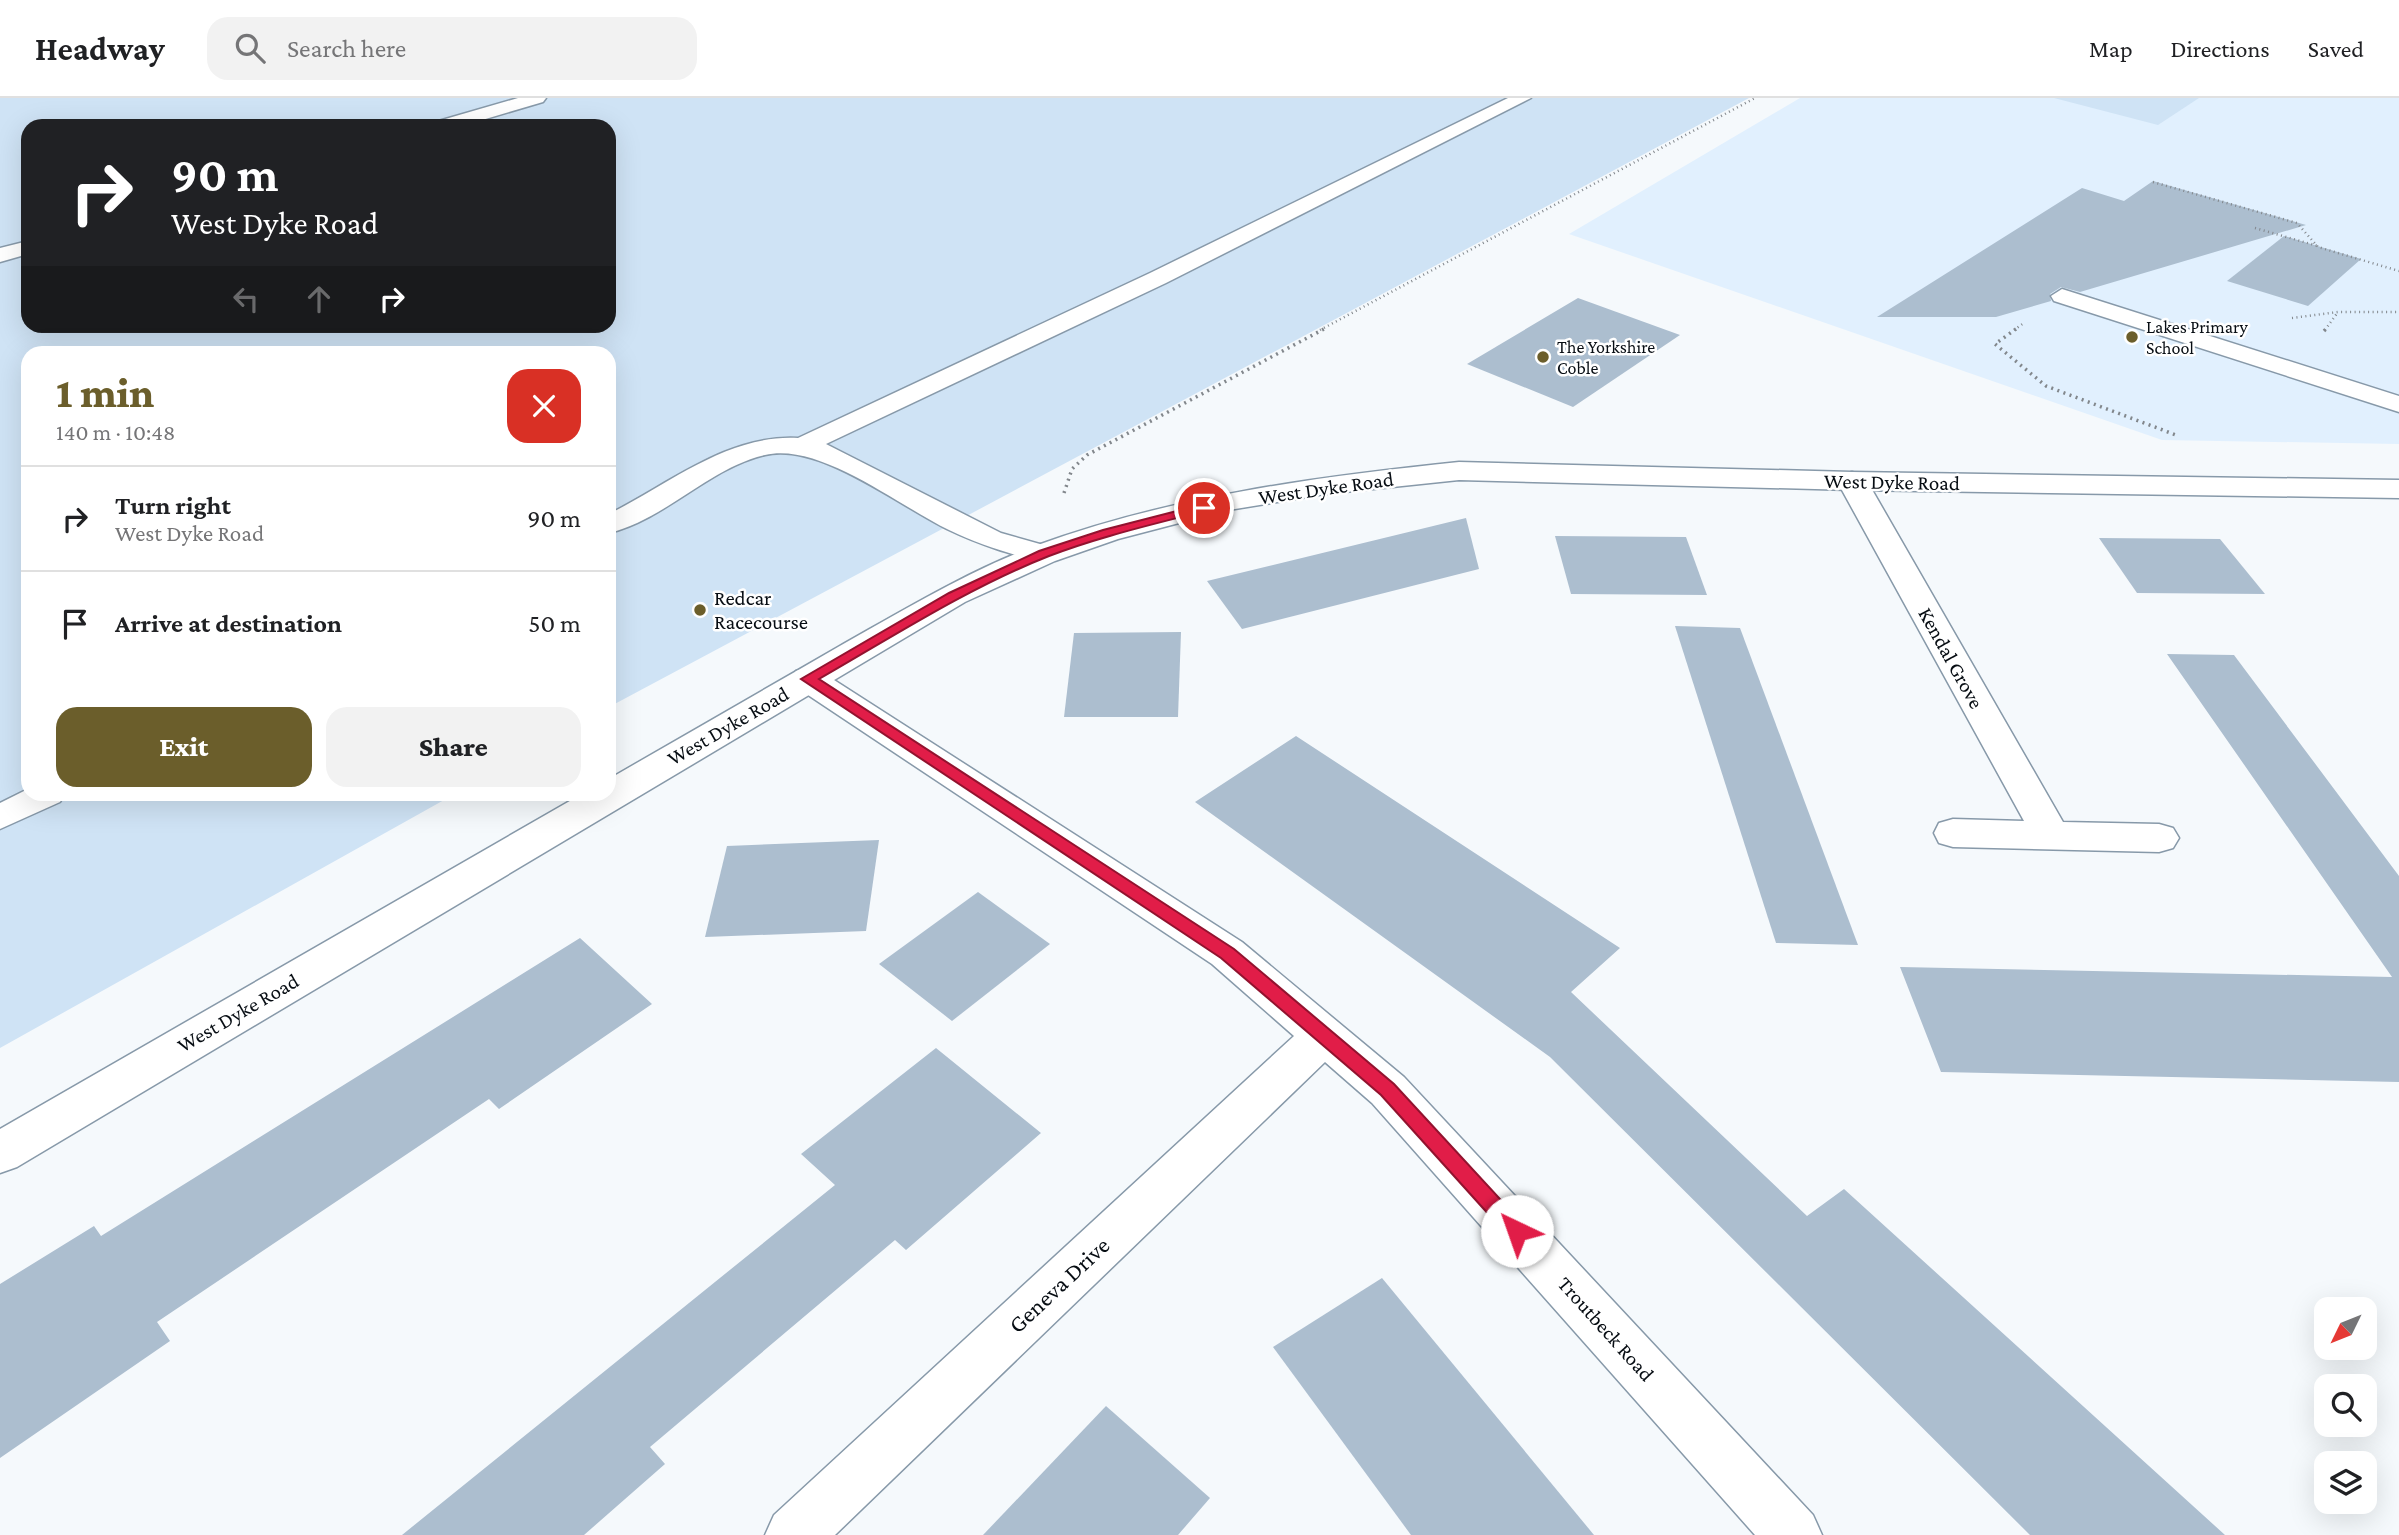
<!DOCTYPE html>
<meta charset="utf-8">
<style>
body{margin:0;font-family:"Crimson Pro",serif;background:#f2f2f2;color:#202124;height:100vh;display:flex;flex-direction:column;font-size:26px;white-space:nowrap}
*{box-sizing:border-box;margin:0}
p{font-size:23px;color:#757577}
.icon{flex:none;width:38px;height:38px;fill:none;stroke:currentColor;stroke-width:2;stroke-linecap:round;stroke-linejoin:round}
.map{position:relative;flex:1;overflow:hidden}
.sheet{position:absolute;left:21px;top:248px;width:595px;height:455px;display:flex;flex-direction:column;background:#fff;border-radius:21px;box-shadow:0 7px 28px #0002}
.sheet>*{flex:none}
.hud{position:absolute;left:21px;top:21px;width:595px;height:214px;border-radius:21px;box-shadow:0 7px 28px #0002;background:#202124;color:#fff;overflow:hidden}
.needle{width:46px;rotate:227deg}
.fabs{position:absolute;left:2314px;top:1199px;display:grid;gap:14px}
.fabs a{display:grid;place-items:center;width:63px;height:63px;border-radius:14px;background:#fff;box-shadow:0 7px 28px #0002;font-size:35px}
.pin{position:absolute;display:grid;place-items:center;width:60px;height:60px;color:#fff;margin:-30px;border:4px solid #fff;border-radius:50%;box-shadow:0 2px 7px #0007}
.me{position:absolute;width:77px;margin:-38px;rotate:318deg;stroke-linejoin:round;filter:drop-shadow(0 0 5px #0008)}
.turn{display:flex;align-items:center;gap:24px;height:147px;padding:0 35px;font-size:32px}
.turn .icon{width:91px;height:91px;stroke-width:2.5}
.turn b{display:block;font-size:49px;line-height:60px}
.lanes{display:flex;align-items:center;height:66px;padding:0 35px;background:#0003;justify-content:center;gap:35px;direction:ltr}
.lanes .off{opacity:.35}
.round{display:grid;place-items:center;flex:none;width:74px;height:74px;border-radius:21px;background:#f2f2f2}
.summary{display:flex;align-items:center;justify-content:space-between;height:119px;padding:0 35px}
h1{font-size:42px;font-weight:800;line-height:52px;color:#6b5e2b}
.primary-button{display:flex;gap:14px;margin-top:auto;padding:14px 35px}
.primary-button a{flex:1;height:80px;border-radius:21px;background:#6b5e2b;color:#fff;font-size:28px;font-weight:800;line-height:80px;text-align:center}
.primary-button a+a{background:#f2f2f2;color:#202124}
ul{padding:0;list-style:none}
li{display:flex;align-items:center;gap:21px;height:105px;padding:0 35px;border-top:2px solid #e0e0e0}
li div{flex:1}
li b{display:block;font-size:26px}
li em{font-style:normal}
header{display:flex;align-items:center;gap:42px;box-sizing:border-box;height:98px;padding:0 35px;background:#fff;border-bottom:2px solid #e0e0e0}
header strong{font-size:33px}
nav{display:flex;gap:38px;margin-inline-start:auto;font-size:24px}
.search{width:490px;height:63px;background:#f2f2f2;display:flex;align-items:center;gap:18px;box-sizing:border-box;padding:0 24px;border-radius:21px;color:#757577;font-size:26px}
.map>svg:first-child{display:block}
.built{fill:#e1f0fe}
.green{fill:#cfe3f5;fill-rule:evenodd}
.building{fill:#acbecf}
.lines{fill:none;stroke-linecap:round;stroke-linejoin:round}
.service-casing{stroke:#8799a9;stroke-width:3}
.minor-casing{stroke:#8799a9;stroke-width:3}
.tertiary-casing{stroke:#8799a9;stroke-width:3}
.path-far1{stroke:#82878c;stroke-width:2.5;stroke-dasharray:1 3.5;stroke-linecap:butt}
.path{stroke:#82878c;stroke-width:3.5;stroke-dasharray:2 4.5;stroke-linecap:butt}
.service{fill:#fff;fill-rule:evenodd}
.minor{fill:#fff;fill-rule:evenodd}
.tertiary{fill:#fff;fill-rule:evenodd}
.route{fill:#e11d48;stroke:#92132f;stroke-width:2}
.poi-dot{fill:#6b5e2b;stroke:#fff;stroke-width:2.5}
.labels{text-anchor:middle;stroke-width:5;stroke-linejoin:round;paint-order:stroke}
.far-poi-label{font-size:18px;fill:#070d13;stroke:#fff;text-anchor:start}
.street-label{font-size:21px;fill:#070d13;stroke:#fff}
.poi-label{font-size:21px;fill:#070d13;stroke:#fff;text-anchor:start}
.near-street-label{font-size:24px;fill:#070d13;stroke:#fff}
</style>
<header>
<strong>Headway</strong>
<div class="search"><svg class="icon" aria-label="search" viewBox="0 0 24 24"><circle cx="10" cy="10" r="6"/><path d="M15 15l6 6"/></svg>Search here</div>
<nav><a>Map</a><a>Directions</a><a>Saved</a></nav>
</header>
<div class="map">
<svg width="2399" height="1437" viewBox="0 0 2399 1437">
<rect width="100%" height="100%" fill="#f5f9fc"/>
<path class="built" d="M1800 0H2399V346L2162 342 1569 136Z"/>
<g class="green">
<path d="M0 0H1749L609 609V256H28V696L453 697 0 950ZM28 28H609V228H28Z"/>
<path d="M2054 0H2199L2158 27Z"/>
</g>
<g class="building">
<path d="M2153 83 2306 127 2080 194 2061 189 2050 196 2051 203 1996 219H1877L2082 90 2124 103Z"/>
<path d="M2284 138 2361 161 2308 208 2227 183Z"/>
<path d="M1578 200 1680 237 1573 309 1467 266Z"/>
<path d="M1466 420 1479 471 1242 531 1207 483Z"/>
<path d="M1555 438 1686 439 1707 497 1571 496Z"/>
<path d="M2099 440 2220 441 2265 496 2137 495Z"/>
<path d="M1675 528 1740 530 1858 847 1776 845Z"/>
<path d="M1181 534 1178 619H1064L1074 535Z"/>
<path d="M2167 556 2234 557 2399 778V984L1941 974 1900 869 2392 879Z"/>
<path d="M1296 638 1620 850 1571 894 1807 1118 1844 1091 2225 1437H2030L1550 959 1195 704Z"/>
<path d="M879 742 866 833 705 839 727 748Z"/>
<path d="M978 794 1050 846 952 923 879 866Z"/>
<path d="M580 840 652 906 499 1011 489 1001 157 1224 170 1243 0 1360V1186L94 1128 101 1138Z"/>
<path d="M936 950 1041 1035 906 1152 895 1142 650 1349 665 1366 584 1437H402L835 1087 801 1056Z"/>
<path d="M1382 1180 1594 1437H1411L1273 1249Z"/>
<path d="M1106 1308 1210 1400 1178 1437H983Z"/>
</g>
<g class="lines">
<defs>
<g id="service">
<path d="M518 0H546L543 4 462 28H433L435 24Z"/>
<path d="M1508 0H1531L1166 185 826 346 1001 435 1054 450 1058 456 1054 462 1044 465C1011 456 980 447 949 432 899 408 820 344 765 357 709 370 666 421 609 435V416C669 386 728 336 798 340L1150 175Z"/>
<path d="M28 143V156L0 164V150Z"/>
<path d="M2062 191 2399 298V314L2054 203 2051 198Z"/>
<path d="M28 691V696H65L60 704 0 731V705Z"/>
</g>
<g id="minor">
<path d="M1852 374 1863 377 1867 383 2063 724 2159 726 2173 730 2179 740 2173 750 2159 754 1953 749 1939 745 1934 735 1939 725 1953 721 2024 723 1837 383 1841 377Z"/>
<path d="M808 570 820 573 1242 844 1404 979 1813 1417 1822 1437H1755L1372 1005 1325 964 835 1437H765L774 1417 1294 938 1212 866 796 589 791 581 796 573Z"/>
</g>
<path id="tertiary" d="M1459 364 1852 374 2399 382V400L1852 392 1459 382 1326 396 1229 412 1118 441 1055 463 965 504 17 1069 0 1075V1031L582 696H609V681C685 637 762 593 838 549 902 513 966 474 1035 448 1172 398 1315 379 1459 364Z"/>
</defs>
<use href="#service" class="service-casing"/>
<use href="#minor" class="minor-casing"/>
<use href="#tertiary" class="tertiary-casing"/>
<g class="path-far1">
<path d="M2153 84 2297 125 2318 149 2399 173"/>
<path d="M2255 130 2318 148"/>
<path d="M2292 220 2338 214H2399"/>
<path d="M1320 232 1755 0"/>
<path d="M2014 232 2024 225"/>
<path d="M2325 232 2338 214"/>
</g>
<g class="path">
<path d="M2016 231 1995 246 2046 288 2176 337"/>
<path d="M2324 233 2326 231"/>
<path d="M1064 395 1072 371 1087 357 1324 231"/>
</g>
<use href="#service" class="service"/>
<use href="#minor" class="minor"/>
<use href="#tertiary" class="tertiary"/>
</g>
<path class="route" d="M1204 406 1208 407V412C1155 426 1101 438 1049 458 968 490 894 538 819 581L1234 851 1394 986 1524 1127 1527 1133 1524 1140 1517 1142 1510 1140 1381 997 1221 860 801 581 949 495 1039 453 1103 432Z"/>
<g class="poi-dot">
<circle cx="2132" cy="239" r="7"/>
<circle cx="1543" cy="259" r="7"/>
<circle cx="700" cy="512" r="7"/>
</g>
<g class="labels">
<g class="far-poi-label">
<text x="2146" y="235">Lakes Primary<tspan x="2146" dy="21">School</tspan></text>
<text x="1557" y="255">The Yorkshire<tspan x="1557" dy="21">Coble</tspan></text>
</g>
<g class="street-label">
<text transform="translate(1892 384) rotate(1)" y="7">West Dyke Road</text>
<text transform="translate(1326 390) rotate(-8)" y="7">West Dyke Road</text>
<text transform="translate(1951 560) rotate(61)" y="7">Kendal Grove</text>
<text transform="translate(728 628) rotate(-30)" y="7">West Dyke Road</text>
<text transform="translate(238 915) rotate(-30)" y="7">West Dyke Road</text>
<text transform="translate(1606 1231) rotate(48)" y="7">Troutbeck Road</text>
</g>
<g class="poi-label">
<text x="714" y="507">Redcar<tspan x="714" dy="24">Racecourse</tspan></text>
</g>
<g class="near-street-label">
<text transform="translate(1059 1187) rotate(-43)" y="8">Geneva Drive</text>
</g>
</g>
</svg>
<div class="fabs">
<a><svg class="needle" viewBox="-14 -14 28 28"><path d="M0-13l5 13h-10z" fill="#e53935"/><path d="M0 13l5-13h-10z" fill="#757577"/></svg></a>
<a><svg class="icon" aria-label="search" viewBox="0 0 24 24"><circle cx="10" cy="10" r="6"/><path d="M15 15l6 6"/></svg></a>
<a><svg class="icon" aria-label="layers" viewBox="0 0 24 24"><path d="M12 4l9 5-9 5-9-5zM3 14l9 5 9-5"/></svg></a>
</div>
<div class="pin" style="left:1204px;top:410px;background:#d93025"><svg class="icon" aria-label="arrive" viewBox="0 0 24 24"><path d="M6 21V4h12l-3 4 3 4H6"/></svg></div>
<svg class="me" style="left:1517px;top:1133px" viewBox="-20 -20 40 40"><circle r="19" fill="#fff"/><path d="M0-13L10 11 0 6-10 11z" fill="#e11d48"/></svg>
<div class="hud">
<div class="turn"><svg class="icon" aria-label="right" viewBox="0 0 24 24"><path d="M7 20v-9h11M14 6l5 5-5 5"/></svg><div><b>90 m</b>West Dyke Road</div></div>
<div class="lanes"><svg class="icon off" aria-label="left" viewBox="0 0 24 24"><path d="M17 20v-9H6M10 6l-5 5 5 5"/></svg><svg class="icon off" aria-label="ahead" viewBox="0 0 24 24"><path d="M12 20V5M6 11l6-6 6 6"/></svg><svg class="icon" aria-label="right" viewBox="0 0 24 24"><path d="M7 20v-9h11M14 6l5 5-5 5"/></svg></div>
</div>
<section class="sheet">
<div class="summary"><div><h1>1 min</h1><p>140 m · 10:48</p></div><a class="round" style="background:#d93025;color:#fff"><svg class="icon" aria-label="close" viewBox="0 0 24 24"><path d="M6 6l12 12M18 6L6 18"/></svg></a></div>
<ul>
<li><svg class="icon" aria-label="right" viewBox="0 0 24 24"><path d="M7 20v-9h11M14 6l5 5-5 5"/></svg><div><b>Turn right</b><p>West Dyke Road</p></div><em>90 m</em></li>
<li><svg class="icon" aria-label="arrive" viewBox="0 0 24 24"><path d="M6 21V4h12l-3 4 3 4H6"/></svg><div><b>Arrive at destination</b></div><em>50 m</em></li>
</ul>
<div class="primary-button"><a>Exit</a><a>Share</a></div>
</section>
</div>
